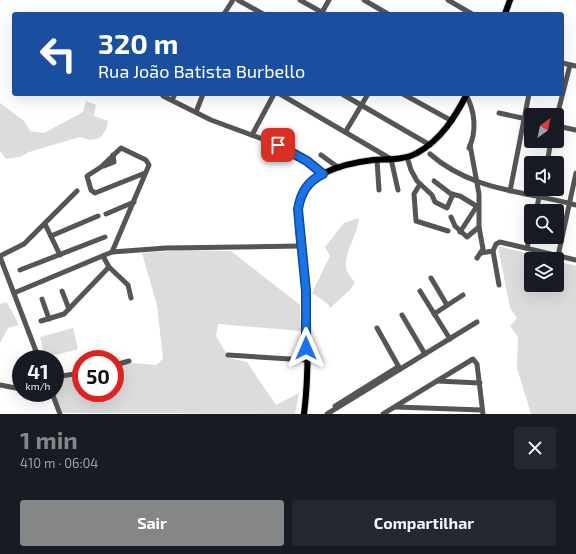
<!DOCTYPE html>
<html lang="pt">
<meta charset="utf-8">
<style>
body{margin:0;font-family:"Exo 2",sans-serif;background:#242831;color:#f1f3f6;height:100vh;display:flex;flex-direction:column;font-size:15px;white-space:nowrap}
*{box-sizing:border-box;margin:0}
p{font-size:13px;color:#9ea1a6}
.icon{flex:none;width:22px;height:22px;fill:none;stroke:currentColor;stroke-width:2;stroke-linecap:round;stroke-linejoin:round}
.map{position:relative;height:414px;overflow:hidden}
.panel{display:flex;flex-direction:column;background:#171b24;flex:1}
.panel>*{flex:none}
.top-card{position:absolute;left:12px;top:12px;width:552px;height:84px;border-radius:4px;box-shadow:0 4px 16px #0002;background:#1a4fa0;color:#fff;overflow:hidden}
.needle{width:26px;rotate:33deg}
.buttons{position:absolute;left:524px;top:108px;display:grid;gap:8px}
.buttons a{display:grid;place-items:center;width:40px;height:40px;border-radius:4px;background:#171b24;box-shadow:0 4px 16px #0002;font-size:20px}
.speed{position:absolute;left:12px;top:350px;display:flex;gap:8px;font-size:20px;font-weight:700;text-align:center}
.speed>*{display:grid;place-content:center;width:52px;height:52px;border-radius:50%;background:#171b24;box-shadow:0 4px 16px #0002;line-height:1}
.speed small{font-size:10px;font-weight:400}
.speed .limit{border:6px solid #d22;background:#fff;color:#111}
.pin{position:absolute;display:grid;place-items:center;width:34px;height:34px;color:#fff;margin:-17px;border-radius:8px;box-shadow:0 2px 6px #0006}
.me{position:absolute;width:44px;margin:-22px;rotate:0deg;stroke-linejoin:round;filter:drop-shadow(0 0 3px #0008)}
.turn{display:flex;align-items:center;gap:14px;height:84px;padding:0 20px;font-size:18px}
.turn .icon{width:52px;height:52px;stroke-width:2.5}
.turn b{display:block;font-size:28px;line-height:34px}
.round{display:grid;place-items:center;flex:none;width:42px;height:42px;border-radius:4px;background:#242831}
.headline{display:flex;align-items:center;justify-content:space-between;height:68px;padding:0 20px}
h1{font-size:24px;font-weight:700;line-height:30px;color:#858687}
.action{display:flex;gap:8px;margin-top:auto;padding:8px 20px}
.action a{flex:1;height:46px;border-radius:4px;background:#858687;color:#fff;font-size:16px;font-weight:700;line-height:46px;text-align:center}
.action a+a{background:#242831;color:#f1f3f6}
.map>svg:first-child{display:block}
.green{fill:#dcdcdc}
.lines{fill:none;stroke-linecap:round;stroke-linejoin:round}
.major-casing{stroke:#dbdbdb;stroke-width:8}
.minor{stroke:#555;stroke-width:5}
.major{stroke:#000;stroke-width:6}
.route-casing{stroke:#114b97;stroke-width:10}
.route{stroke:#1a73e8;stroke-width:7}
</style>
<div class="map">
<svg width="576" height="414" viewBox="0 0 576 414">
<rect width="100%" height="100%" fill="#fff"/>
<g class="green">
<path d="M86 101 96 105 94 116 108 121 106 130 100 138 90 140 80 137 29 152 20 157 6 159 0 151V103L24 121 30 131 44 133 83 112Z"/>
<path d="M359 218C358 235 341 257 347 271 349 275 352 279 355 282L350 290 330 308 328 304 312 293 330 256 325 247 344 223Z"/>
<path d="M498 246 550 259H531V285H557V261L576 266V414H531L517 368 518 337 510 326 517 318 510 308Z"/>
<path d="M183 250 231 251 300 305 301 331 218 324 216 336 229 358 247 362 276 405 299 393 295 414 63 413 54 393 55 379 81 374V393H115V367L132 363 156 365 163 359 157 305 142 253Z"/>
<path d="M7 302 19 325 8 328 0 343V304Z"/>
<path d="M73 328 78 349 45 358 40 337Z"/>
</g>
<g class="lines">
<defs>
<g id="major">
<path d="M505 14 510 0"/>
<path d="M304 414C309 376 308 329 306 290 304 268 293 216 300 197 311 171 348 163 373 160 387 159 405 160 417 153 441 140 455 117 467 94"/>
</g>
</defs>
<use href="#major" class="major-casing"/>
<g class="minor">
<path d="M238 0 263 14"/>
<path d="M300 0 325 14"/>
<path d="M364 0 388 14"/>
<path d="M448 0 472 14"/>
<path d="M224 14 233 0"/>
<path d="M321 14 329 0"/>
<path d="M562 63 576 66"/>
<path d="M280 94 391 159 398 190"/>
<path d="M342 94 430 145"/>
<path d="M403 94 452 121"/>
<path d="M466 95C475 111 477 131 469 148"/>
<path d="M163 96 211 120 279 145 307 161 323 174"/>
<path d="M172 100 175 94"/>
<path d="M196 112 203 94"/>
<path d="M499 113 531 120"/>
<path d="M557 116 570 65"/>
<path d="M557 126 576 130"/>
<path d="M346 131 368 94"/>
<path d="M252 135 274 94"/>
<path d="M470 145 479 194V227L483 249 477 258"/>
<path d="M430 154C472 191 524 191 576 205"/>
<path d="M321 155 339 168"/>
<path d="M407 157 411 170 417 181 432 195 435 202 447 208 453 194"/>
<path d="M377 160 379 190"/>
<path d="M547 163 551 141"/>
<path d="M104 166 114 162 113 155"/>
<path d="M434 181 451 194 460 196 478 207"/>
<path d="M420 184 414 194 416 221 448 231"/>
<path d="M510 191 529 94"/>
<path d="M536 211 541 189"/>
<path d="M106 214 134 202"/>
<path d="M451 217 455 226 467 237 479 227"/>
<path d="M45 224 60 255"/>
<path d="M460 232 477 206"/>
<path d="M51 236 98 216"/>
<path d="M527 248 531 231"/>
<path d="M493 251 499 285"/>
<path d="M112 252 149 165 146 160 121 148 101 167 87 176 91 190 95 193 145 173"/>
<path d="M481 253 493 251 496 244 500 242 576 260"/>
<path d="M0 256 24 244 77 191"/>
<path d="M558 256 576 173"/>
<path d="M0 257 39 359"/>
<path d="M109 267 128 285 131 298"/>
<path d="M20 270 105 237"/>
<path d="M431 278 447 305"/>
<path d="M62 291 69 309"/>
<path d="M420 291 450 339"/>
<path d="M14 293 112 252 166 248 301 246"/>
<path d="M42 299 49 319"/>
<path d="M434 314 463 295"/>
<path d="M402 315 425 354"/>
<path d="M41 321 64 314 109 267 103 256"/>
<path d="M377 328 400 369"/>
<path d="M228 355 306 360"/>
<path d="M115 365 129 361"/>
<path d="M55 377 81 373"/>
<path d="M437 381 480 383"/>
<path d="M0 385 21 389"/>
<path d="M52 393 60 414"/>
<path d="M335 406 396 368"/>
<path d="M396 407 482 410"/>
<path d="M327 414 477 322"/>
<path d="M383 414 473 359 477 364 483 414"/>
</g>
<use href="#major" class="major"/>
</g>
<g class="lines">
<defs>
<path id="route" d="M278 145 307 161 323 174C308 181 301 192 298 209L306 291V348"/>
</defs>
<use href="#route" class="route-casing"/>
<use href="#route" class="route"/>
</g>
</svg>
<div class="buttons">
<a><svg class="needle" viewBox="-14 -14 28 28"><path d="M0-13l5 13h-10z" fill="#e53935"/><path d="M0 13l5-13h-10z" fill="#9ea1a6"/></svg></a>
<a><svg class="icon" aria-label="sound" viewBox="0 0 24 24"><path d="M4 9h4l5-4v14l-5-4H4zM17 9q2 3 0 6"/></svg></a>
<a><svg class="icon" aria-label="search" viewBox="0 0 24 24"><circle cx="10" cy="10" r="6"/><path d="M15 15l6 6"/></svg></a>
<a><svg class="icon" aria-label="layers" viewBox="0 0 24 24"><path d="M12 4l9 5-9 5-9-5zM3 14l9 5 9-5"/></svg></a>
</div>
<div class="speed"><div>41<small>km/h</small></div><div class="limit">50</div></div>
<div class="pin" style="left:278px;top:145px;background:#d93025"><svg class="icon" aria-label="arrive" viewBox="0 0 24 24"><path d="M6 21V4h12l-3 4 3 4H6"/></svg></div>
<svg class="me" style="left:306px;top:348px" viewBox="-20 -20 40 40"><path d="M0-17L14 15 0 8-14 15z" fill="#1a73e8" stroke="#fff" stroke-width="4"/></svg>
<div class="top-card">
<div class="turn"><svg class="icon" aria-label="left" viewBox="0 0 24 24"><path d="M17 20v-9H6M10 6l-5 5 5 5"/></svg><div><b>320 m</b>Rua João Batista Burbello</div></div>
</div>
</div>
<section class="panel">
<div class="headline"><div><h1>1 min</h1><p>410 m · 06:04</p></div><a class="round"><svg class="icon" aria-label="close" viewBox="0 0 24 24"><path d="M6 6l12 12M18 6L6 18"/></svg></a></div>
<div class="action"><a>Sair</a><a>Compartilhar</a></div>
</section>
